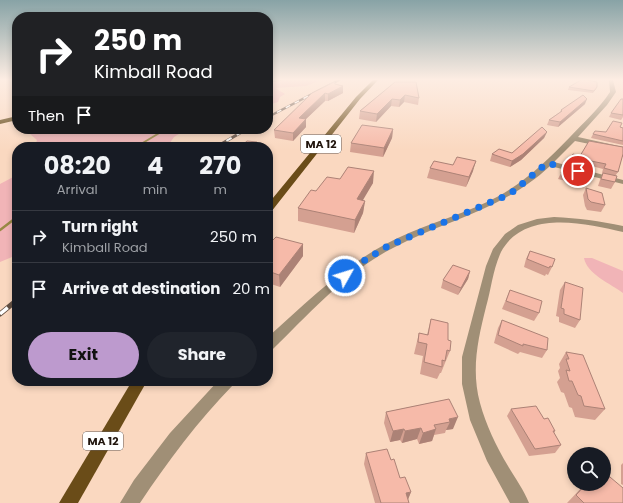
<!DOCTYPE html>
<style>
body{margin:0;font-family:Poppins,sans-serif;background:#20242c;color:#f1f3f6;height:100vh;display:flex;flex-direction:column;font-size:15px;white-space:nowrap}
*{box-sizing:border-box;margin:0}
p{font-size:13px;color:#9ea1a6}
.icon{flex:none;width:22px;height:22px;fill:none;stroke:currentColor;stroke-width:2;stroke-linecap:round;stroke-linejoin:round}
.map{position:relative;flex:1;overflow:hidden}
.panel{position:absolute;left:12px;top:142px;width:261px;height:244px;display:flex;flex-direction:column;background:#171b24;border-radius:16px;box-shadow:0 2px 6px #0003}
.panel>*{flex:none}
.banner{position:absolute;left:12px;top:12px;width:261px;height:122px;border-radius:16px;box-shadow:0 2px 6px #0003;background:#202124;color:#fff;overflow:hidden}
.fabs{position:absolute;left:567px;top:447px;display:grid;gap:8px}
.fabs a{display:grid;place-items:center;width:44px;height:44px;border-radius:50%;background:#171b24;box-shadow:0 2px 6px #0003;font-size:20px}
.pin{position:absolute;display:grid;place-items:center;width:34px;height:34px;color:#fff;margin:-17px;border:2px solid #fff;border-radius:50%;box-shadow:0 1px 4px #0007}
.me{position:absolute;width:44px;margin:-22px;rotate:51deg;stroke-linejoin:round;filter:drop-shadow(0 0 3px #0008)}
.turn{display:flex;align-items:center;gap:14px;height:84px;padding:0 16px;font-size:18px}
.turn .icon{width:52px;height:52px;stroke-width:2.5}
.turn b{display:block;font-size:28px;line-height:34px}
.then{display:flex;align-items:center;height:38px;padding:0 16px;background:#0003;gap:8px;font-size:15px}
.eta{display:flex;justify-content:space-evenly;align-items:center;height:68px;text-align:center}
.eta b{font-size:24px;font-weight:700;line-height:28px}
.button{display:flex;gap:8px;margin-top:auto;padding:8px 16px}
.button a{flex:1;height:46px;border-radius:24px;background:#bd9ace;color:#111;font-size:16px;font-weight:700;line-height:46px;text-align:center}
.button a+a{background:#20242c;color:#f1f3f6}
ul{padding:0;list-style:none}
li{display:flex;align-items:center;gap:12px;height:52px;padding:0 16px;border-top:1px solid #363941}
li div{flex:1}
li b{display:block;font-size:15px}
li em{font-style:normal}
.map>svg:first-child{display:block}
.green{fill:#f1b4b7}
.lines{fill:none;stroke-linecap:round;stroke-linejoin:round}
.stream-far2{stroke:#988944;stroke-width:1.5}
.stream-far1{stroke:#988944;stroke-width:2}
.stream{stroke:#988944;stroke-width:2.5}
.minor{fill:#a08f76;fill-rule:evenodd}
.major{fill:#6a4c18;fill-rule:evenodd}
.highway{fill:#513601;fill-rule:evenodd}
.rail-far2-casing{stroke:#635043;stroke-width:2.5}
.rail-far1-casing{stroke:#635043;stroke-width:3}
.rail-casing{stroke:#635043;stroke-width:5}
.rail-far2{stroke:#fff;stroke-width:1.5;stroke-dasharray:5;stroke-linecap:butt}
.rail-far1{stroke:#fff;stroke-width:2;stroke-dasharray:6;stroke-linecap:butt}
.rail{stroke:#fff;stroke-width:3.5;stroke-dasharray:10;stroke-linecap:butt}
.wall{fill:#d4a091}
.shaded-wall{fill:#ac8276}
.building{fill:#f6baa9;stroke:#ac8276}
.route{stroke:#1a73e8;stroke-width:7;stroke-dasharray:0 12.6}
.labels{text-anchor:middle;stroke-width:3;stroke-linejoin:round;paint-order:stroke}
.shield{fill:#fff;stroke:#645b56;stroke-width:1}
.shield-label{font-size:11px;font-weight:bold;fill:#21150d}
</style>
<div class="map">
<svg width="623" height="503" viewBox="0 0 623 503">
<rect width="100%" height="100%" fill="#fad8c0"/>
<g class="green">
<path d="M268 80H321L306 86 275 88 285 94 280 97 278 102 268 105Z"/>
<path d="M37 129H187L174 137 167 147H29L36 143 37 140 29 133Z"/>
<path d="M17 175V255L0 262V184Z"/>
<path d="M584 258H592L623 271V293C611 284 587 274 584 258Z"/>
</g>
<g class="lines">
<path class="stream-far2" d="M268 82 281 80"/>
<path class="stream-far1" d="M136 147 166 129"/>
<path class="stream" d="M0 230 17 217"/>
<g class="minor">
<path d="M609 80H613L616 92 607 105 578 137 623 147V151L575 141 554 162 623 180V184L550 166C503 210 448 219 393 248 346 272 310 313 273 349L268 350V337C305 304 340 269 384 245 416 227 453 218 487 202 521 186 546 162 570 137 584 122 599 109 610 92Z"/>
<path d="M554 217C578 218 600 221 623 226V232C585 223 524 209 501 252 493 269 491 290 486 307 478 339 471 370 480 403 486 425 496 446 508 466 515 478 524 490 529 503H510L487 461 470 420 462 384V357L486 266 493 249 505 234 518 225 537 219Z"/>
<path d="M218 381H235L233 385C198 421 168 461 140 503H120L134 480 170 433Z"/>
</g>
<g class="major">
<path d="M373 80H378L360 99 271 212 268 213V204L356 97Z"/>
<path d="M132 381H147L78 503H59Z"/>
</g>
<path class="highway" d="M17 116V120L0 124V120Z"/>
<defs>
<path id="rail-far2" d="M268 117 339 80"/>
<path id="rail-far1" d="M216 147 247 129"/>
<path id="rail" d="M0 314 17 300"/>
</defs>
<use href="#rail-far2" class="rail-far2-casing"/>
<use href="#rail-far1" class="rail-far1-casing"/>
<use href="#rail" class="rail-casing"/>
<use href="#rail-far2" class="rail-far2"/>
<use href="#rail-far1" class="rail-far1"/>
<use href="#rail" class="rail"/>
</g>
<g class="wall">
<path d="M395 82 419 98 418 105 404 102 399 107 391 106 376 122 359 119 360 111Z"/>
<path d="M335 84 343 86V93L328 101H325L306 119V127L293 141 275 138 274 130Z"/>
<path d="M569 87 596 89 593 93 568 90Z"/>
<path d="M623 99V117L621 120 609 117 611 113Z"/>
<path d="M585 104 558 127 547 125 549 120 560 112 561 110Z"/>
<path d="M620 127 623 128V145L591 138 593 134 606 132Z"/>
<path d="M393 129 392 138 383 157 350 152 351 143Z"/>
<path d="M547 132 544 138 521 160 510 167 490 161 492 154 512 153Z"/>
<path d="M623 147V157H622L618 172 615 176V182L611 189 598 186 600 180 603 173H602L603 169 584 164 582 168 568 164 573 154 580 156Z"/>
<path d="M453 165 473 171 466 187 427 178 430 168Z"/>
<path d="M582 168 574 183 558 179 561 173Z"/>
<path d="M340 179 373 183 362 200 365 201 363 213 354 233 298 221V208L316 191Z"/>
<path d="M586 188 605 205 601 212 587 210 585 206 583 195Z"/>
<path d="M269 244H303V256L280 287 268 283V248L269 246Z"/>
<path d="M530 251 552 267 548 275 546 274 545 276 524 267 526 259Z"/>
<path d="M470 271 468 279 458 295 441 288 443 280Z"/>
<path d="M565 282 580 320 575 328 559 322V317L556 316 560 290Z"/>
<path d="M510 290 539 313 534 321 502 309Z"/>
<path d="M431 319 448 340 450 351 445 363 441 373H440L437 379 420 374 423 356 414 354 419 333 427 335Z"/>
<path d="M502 320 547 350 542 358 520 352 518 354 494 343 498 328Z"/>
<path d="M566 352 605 409 595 420 575 417 572 408 569 407 564 393 561 392 557 382 560 378 558 371 560 368 559 364Z"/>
<path d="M449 399 453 429 446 430 445 433 434 435 432 441 419 444 417 439 402 443 400 440 390 442 384 423 386 412Z"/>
<path d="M511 409 544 419 555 431 554 433 561 445 555 453 529 456 507 416Z"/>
<path d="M366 453 391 460 400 478 411 492 408 499 409 503H375L364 464Z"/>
<path d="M623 463V485L621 484V465Z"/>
<path d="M585 484H604L623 503H567Z"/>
</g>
<g class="shaded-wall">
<path d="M343 86V93L328 101V94Z"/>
<path d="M325 93V101L306 119V127L293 141V133L299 118Z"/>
<path d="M405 95 404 102 399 107 400 100Z"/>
<path d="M392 99 391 106 376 122 377 114Z"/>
<path d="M587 99 585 104 558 127 560 122Z"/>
<path d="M393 129 392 138 383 157 384 148Z"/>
<path d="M547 132 544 138 521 160 510 167 512 161Z"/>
<path d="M257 142V147H252Z"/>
<path d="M476 161 473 171 466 187 469 177Z"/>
<path d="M374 171 373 183 356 212 357 199Z"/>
<path d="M365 201 363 213 354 233 355 220Z"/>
<path d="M303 244V256L280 287 279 275Z"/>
<path d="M470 271 468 279 458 295 461 288Z"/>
<path d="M458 417 453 429 446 430 450 422 449 419Z"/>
<path d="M421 428 417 439 402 443 405 431Z"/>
<path d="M404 429 400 440 390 442 393 431Z"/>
<path d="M436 429 432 441 419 444 423 433Z"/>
<path d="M411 492 407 502 406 493Z"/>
</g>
<g class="building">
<path d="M581 80H587L597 82V87L594 91 569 87Z"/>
<path d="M334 82 335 84 343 86 328 94 325 93 299 118 306 119 293 133 274 130 312 93Z"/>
<path d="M395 82H416L419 98 405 95 400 100 392 99 377 114 360 111Z"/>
<path d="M583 95 587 99 560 122 549 120 562 111 561 110Z"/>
<path d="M621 99H623V115L611 113Z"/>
<path d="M613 121 622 123 620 127 623 128V141L593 134 595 131 606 132Z"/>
<path d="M362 125 393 129 384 148 351 143Z"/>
<path d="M542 127 547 132 523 154 512 161 492 154 499 149 512 153Z"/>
<path d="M247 141 257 142 252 147H240Z"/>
<path d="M589 141 623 147V154L618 172 604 168 606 164 586 160 585 163 570 160 573 154 580 156Z"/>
<path d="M457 157 476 161 469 177 430 168 434 161 453 165Z"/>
<path d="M566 165 582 168 577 176 561 173Z"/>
<path d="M348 167 374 171 357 199 365 201 355 220 298 208 311 190 316 191 327 177 340 179Z"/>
<path d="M603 173 617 176 615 182 601 179Z"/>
<path d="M586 188 602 193 605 205 591 202 588 199Z"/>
<path d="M276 237 303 244 279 275 268 271V248L271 244H269Z"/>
<path d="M530 251 555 259 552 267 550 266 549 268 527 259Z"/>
<path d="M453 265 470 271 461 288 443 280Z"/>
<path d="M565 282 583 288 580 320 564 314V309L561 308Z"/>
<path d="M510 290 542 301 539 313 506 301Z"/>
<path d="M431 319 448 323V340L451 341 450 351 447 350 445 361 442 360V367L424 362 427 344 418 342 419 333 428 335Z"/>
<path d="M502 320 548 338 547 350 523 344V346L498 335Z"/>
<path d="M566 352 583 355 605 409 584 406 581 396 578 395 572 381H569L566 370 570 371 566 359H569Z"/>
<path d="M449 399 458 417 449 419 450 422 434 425 436 429 423 433 421 428 405 431 404 429 393 431 386 412Z"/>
<path d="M536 406 544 419 548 418 555 431H553L561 445 535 449 511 409Z"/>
<path d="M387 449 391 460 394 459 400 478 405 477 411 492 406 493 409 503H381L366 453Z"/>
<path d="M604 472 623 488V503H584L576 495 586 484H604Z"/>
</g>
<linearGradient id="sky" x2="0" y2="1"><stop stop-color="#88a3a6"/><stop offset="0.53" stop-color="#fdede3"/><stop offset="1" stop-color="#fdede3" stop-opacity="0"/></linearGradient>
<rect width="623" height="150" fill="url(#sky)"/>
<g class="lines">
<path class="route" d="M345 276 365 260 388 246 510 194 547 163 578 171"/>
</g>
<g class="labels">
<g class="shield">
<rect x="301" y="135" width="40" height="18" rx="3"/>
<rect x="83" y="432" width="40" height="18" rx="3"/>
</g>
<g class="shield-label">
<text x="321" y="148">MA 12</text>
<text x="103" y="445">MA 12</text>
</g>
</g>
</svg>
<div class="fabs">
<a><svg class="icon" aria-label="search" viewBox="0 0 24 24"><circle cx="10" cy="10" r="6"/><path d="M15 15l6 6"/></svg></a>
</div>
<div class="pin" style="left:578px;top:171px;background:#d93025"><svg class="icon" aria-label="arrive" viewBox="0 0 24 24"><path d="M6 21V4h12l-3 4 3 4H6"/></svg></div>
<svg class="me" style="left:345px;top:276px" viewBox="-20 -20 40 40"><circle r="17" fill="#1a73e8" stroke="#fff" stroke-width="3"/><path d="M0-11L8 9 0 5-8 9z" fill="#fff"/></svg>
<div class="banner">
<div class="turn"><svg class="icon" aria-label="right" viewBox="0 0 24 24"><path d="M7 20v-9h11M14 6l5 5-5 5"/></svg><div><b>250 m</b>Kimball Road</div></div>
<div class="then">Then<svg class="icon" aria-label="arrive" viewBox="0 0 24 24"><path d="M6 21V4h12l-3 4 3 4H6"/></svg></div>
</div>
<section class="panel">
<div class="eta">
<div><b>08:20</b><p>Arrival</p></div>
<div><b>4</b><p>min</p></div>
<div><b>270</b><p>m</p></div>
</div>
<ul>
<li><svg class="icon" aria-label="right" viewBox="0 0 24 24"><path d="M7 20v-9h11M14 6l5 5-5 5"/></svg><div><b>Turn right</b><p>Kimball Road</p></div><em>250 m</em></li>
<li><svg class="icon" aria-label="arrive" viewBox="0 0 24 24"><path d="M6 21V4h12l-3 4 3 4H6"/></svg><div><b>Arrive at destination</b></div><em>20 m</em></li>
</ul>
<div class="button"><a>Exit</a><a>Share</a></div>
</section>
</div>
